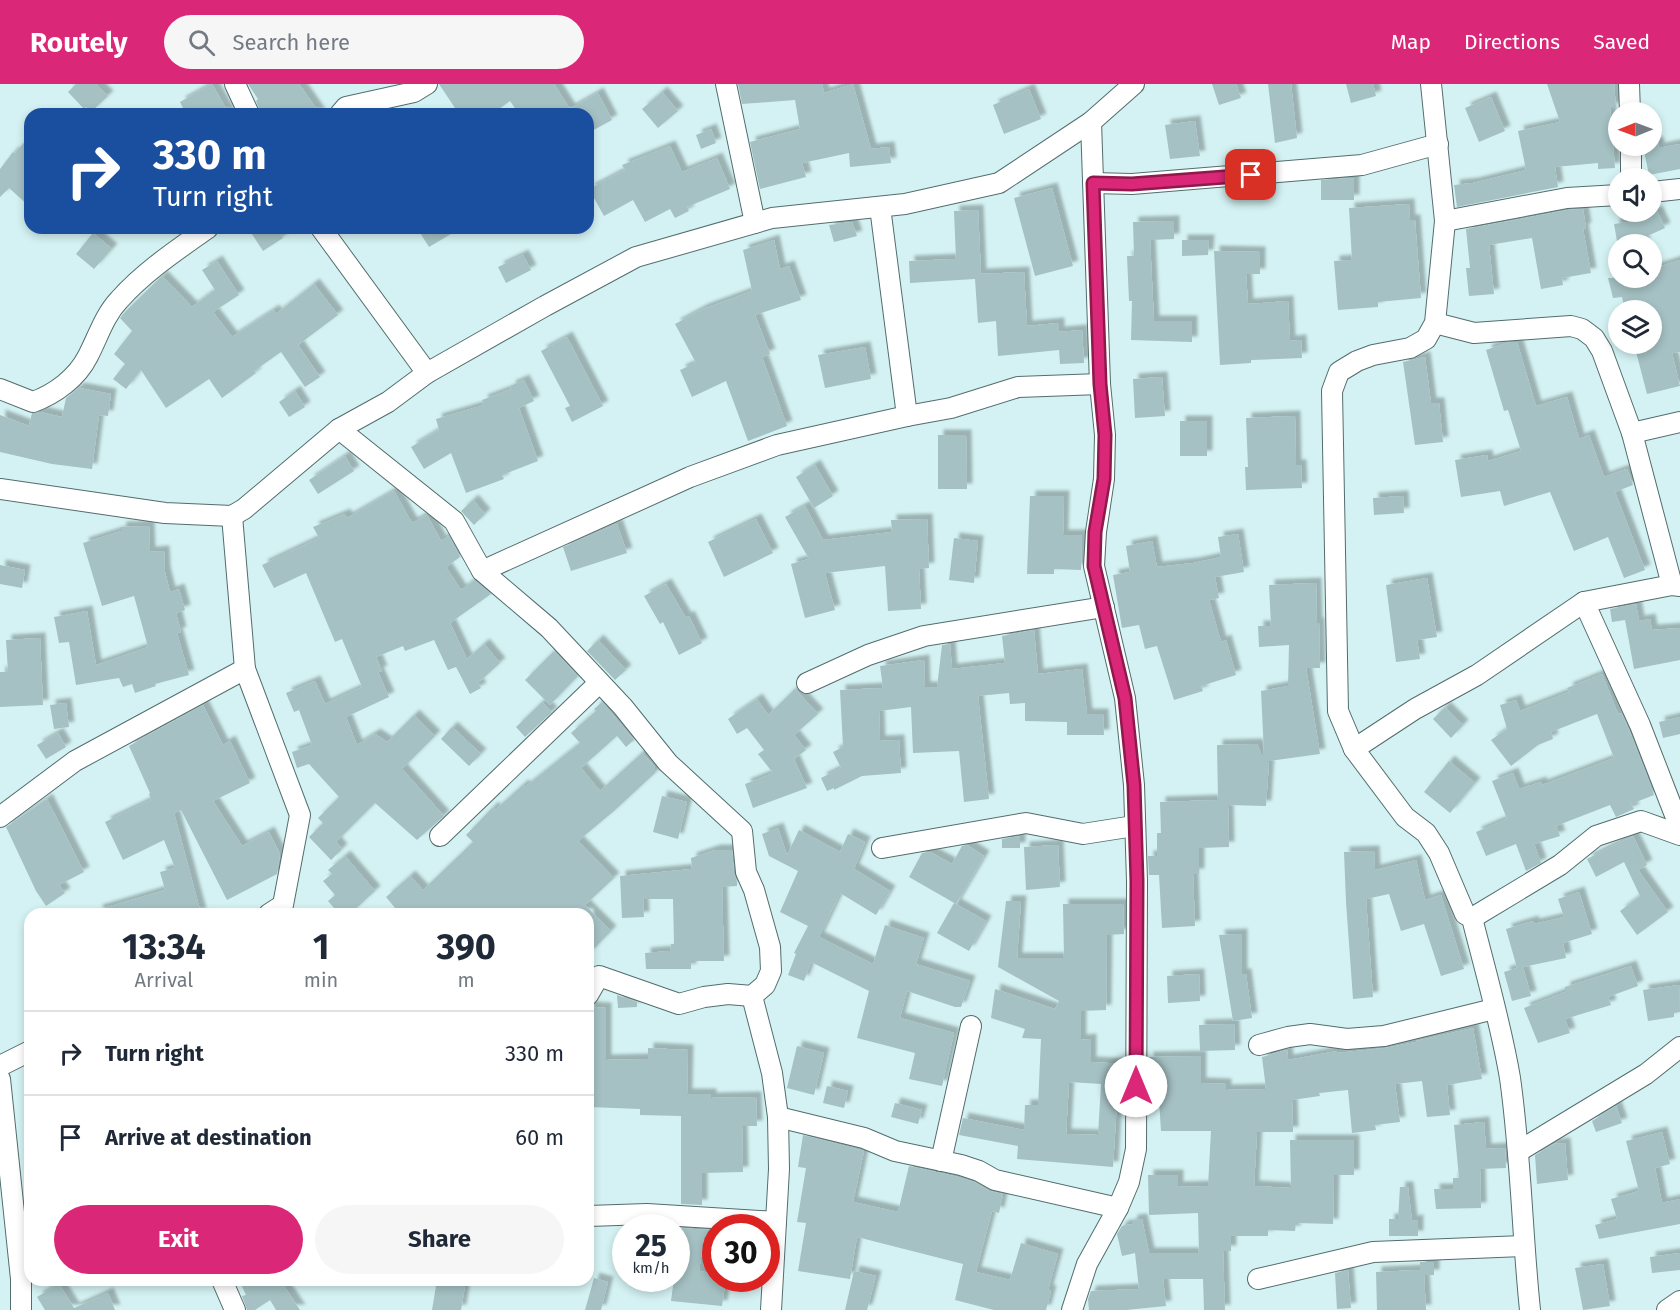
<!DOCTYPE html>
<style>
body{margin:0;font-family:"Fira Sans",sans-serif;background:#f6f6f7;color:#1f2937;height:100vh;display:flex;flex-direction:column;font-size:22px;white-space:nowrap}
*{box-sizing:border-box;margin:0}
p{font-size:20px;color:#747a83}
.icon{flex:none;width:33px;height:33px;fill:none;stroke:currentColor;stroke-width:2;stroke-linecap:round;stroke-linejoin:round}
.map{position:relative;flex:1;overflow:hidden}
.side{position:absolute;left:24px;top:824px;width:570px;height:378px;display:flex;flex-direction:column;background:#fff;border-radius:18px;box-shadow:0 3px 9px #0003}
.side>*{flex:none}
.hud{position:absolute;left:24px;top:24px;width:570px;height:126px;border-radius:18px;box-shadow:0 3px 9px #0003;background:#1a4fa0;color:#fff;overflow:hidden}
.needle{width:39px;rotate:269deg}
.buttons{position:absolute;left:1608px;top:18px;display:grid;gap:12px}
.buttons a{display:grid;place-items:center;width:54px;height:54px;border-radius:50%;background:#fff;box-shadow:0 3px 9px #0003;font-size:30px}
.speed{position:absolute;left:612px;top:1130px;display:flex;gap:12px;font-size:30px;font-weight:700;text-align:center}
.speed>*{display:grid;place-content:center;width:78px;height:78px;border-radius:50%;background:#fff;box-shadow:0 3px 9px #0003;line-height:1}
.speed small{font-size:15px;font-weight:400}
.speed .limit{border:9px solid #d22;background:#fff;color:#111}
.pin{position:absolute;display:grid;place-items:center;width:51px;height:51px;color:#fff;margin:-26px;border-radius:12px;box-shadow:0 3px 9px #0006}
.me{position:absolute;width:66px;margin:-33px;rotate:0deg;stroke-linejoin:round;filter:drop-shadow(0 0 4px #0008)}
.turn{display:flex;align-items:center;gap:21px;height:126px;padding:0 30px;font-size:27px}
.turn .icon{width:78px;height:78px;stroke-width:2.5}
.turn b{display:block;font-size:42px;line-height:51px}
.eta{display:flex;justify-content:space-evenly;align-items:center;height:102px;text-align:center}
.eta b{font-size:36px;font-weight:700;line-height:42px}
.button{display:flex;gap:12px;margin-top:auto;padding:12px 30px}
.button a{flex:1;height:69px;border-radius:36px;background:#db2777;color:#fff;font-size:24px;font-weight:700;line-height:69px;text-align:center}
.button a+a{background:#f6f6f7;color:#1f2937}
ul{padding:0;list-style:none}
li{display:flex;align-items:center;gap:18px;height:84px;padding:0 30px;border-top:2px solid #e0e1e3}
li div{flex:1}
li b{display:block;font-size:22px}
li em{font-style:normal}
header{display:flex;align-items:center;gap:36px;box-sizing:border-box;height:84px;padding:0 30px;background:#db2777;color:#fff}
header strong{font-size:28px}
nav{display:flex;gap:33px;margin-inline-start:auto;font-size:21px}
.search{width:420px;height:54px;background:#f6f6f7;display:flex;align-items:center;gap:15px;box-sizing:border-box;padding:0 21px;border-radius:33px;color:#747a83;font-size:22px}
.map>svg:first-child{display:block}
.building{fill:#a5c1c3;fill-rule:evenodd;filter:url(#shadow)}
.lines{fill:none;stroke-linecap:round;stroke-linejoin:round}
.minor-casing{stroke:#536d6e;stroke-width:22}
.minor{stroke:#fff;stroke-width:20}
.route-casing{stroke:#8e194d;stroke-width:15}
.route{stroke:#db2777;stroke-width:10}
</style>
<header>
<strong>Routely</strong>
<div class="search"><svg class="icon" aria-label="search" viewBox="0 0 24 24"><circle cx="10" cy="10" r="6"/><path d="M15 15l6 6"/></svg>Search here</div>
<nav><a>Map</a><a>Directions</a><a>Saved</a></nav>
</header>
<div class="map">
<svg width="1680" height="1226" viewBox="0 0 1680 1226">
<defs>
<filter id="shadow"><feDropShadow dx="5.5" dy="-5.5" stdDeviation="1.5" flood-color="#0004"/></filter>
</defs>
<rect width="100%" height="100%" fill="#d4f2f3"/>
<g class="building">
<path d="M76 0H96L108 12 91 28 86 23 84 25 68 8Z"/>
<path d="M212 0 229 30H186L180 18Z"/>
<path d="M248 0H299L320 30H261L256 17 258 15Z"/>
<path d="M439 0H554L570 25 598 9 612 36 588 49V30H519L510 17 492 30H459Z"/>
<path d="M738 0H822L824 9 853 0 871 65 889 63 891 79 850 83 849 69 802 79 806 93 760 105 750 58 800 45 795 16 742 20Z"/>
<path d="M1212 0H1236L1241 14 1219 21Z"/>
<path d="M1268 0H1291L1297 54 1275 59Z"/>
<path d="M1346 0H1373L1376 12 1351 19Z"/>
<path d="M1547 0H1614L1616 24H1610L1615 84 1598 85V79L1555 83 1558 103 1457 123 1454 101 1473 99 1526 86 1518 47 1560 38Z"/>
<path d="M1029 5 1041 35 1004 50 993 21Z"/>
<path d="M662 8 678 27 658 44 642 25Z"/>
<path d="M1491 13 1505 47 1479 58 1465 24Z"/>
<path d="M1195 37 1200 72 1170 75 1165 41Z"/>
<path d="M711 45 716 59 701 65 696 51Z"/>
<path d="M30 52V123L9 104 0 113V85L13 68 15 69Z"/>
<path d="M1658 58 1659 64 1680 60V85L1649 91 1643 62H1652V59Z"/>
<path d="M670 62 682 88 717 74 730 105 687 123 689 127 675 134 670 125 645 138 633 116 604 132 589 105 625 86 622 81Z"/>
<path d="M1354 94V116H1321V96Z"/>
<path d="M1052 104 1073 182 1035 192 1014 114Z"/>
<path d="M1409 120 1410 136H1415L1421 214 1378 218V223L1338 226 1334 177 1352 176 1349 124Z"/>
<path d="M1583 125 1586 144 1583 145 1591 189 1562 194 1563 201 1541 205 1532 154 1489 161 1494 210 1469 212 1466 184H1470L1466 145 1568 126Z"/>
<path d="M978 126 981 190 1024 188 1027 242 1059 239V248L1082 246 1084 279 1060 280 1059 266 998 272 996 237 978 239 975 195 910 199 909 177 956 175 954 127Z"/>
<path d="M1657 127 1665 144 1643 154 1645 160H1620L1619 156 1617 157 1614 140 1635 137Z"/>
<path d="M1174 137V155L1150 156 1154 237H1192V258L1131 256 1132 217H1129L1127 172H1134L1133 138Z"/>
<path d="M852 138 857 152 834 158 829 141Z"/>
<path d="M248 144H277L283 154 263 167Z"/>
<path d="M417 144H461L429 163Z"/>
<path d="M93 149 112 165 94 185 76 170Z"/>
<path d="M774 156 780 185 789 182 801 216 755 231 770 270 762 273 787 342 748 357 726 297 692 313 680 286 696 279 675 240 703 225 752 207 743 166Z"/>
<path d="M1182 156H1209L1208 171 1182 172Z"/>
<path d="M1214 167 1260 168V190H1246L1248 220 1288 217 1290 257 1301 256 1302 274 1251 276V279L1220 281Z"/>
<path d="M523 171 531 186 506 199 498 183Z"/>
<path d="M1680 176V268L1672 269 1680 302 1647 310 1634 260H1652V226H1625L1622 213 1613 214 1608 194H1652V185Z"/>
<path d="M217 177 239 211 213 228 232 253 274 226 276 230 314 200 338 231 298 261 320 293 305 303 281 268 254 287 256 289 222 314 209 295 166 324 141 286 126 305 113 295 125 280 114 270 132 247 120 234 123 230 162 192 192 223 215 206 202 186Z"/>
<path d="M567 253 603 322 572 338 565 324 570 322 541 267Z"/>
<path d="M1509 258H1517L1536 322 1567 313 1579 355 1589 351 1604 393 1627 385 1633 401 1615 408 1645 486 1624 494 1608 453 1574 467 1550 408 1504 422 1500 407 1461 413 1455 376 1487 371 1488 377 1521 367 1508 326 1504 327 1486 266Z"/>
<path d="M865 263 871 295 825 304 818 271Z"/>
<path d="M1425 273 1431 319H1439L1443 358 1415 361 1403 278Z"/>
<path d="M1162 293 1165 332 1135 334 1133 295Z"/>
<path d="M524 296 534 317 519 324 538 377 502 391 504 395 466 409 451 369 424 385 411 363 439 346 436 335 484 321 482 316 511 305 510 302Z"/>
<path d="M79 304 111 310 108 332 99 331 92 385 52 380 0 368V331L29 342 32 329 40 328 62 333 66 314Z"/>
<path d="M295 307 305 323 289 333 279 318Z"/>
<path d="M1295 332 1296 381H1301L1302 404 1246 406 1245 383H1248L1246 334Z"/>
<rect x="1180" y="337" width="27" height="35"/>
<path d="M938 351H966L967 405H938Z"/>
<path d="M345 372 354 387 318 410 309 396Z"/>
<path d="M815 381 833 412 814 424 796 393Z"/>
<path d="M394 407 412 439 427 431 441 457 449 452 460 473 446 483 461 506 475 496 491 510 450 539 467 575 484 560 500 579 478 599 481 604 470 610 456 583 448 586 434 556 405 567 403 562 376 573 382 587 378 588 389 613 346 633 357 661 375 650 387 658 414 631 435 652 402 685 444 732 417 756 375 719 336 758 342 765 331 776 309 753 323 739 318 734 339 713 309 680 297 684 292 668 312 661 299 626 294 628 286 609 315 597 325 620 362 603 342 555 335 558 306 489 274 504 262 481 319 454 313 443 345 430 347 434Z"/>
<path d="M1030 412H1064L1063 451H1082L1081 486 1054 485V490H1027Z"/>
<path d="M1403 412 1404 429 1374 431 1373 414Z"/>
<path d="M473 416 485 430 474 441 461 427Z"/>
<path d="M805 422 823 456 892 448 891 436 927 435 929 484 919 485 921 525 888 527 885 482 825 489 835 526 805 534 791 480 809 475 785 433Z"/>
<path d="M756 435 773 469 724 493 708 458Z"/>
<path d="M617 440 627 469 571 487 563 463Z"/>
<path d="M149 442 150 468 164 467 165 488 170 508 179 505 185 526 176 529 181 548 177 549 189 591 155 600 156 602 135 609 132 600 123 603 119 594 76 601 69 558 59 559 54 533 87 527 96 581 148 563 134 512 102 522 83 459 121 447V443Z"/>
<path d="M1238 450 1244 488 1215 493 1219 514 1209 516 1221 558 1226 556 1236 591 1201 602 1203 607 1174 616 1157 562 1145 565 1139 541 1122 544 1113 491 1130 488 1126 462 1152 457 1157 483 1193 479 1221 473 1218 453Z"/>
<path d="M954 454 978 457 974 499 949 496Z"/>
<path d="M0 481 25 486 22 504 0 500Z"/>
<path d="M1427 494 1437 553 1417 556 1420 575 1396 578 1386 501Z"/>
<path d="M1316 499 1317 539H1319L1320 584H1306L1320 670 1269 677 1266 722 1228 721 1229 763 1199 764V790H1193L1195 842 1162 844 1159 791H1149L1148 772H1157V749H1161L1160 718 1218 716 1217 661 1257 660 1261 670H1264L1261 607 1288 602 1289 561 1259 563 1258 542H1271L1269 501Z"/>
<path d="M666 500 686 534 689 532 702 559 679 571 663 538 660 540 644 512Z"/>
<path d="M1636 520 1639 537 1650 535 1652 546 1680 544V576L1634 585 1625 536 1612 538 1610 525Z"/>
<path d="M1034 546 1038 590 1082 585 1087 630H1103L1104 651H1067V638L1025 637V619L1010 620 1009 609 978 612 989 715 964 718 959 667 913 669 911 623 879 627 880 657 899 656 901 689 862 692 834 706V704L827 707 821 694 841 684 833 668 843 663 840 606 883 604 880 582 924 576 925 603H937L942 561 950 560 952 585 1005 579 1002 552Z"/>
<path d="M40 554 43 621 0 623V588H8L6 556Z"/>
<path d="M598 556 626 586 615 596 587 567Z"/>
<path d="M554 567 578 592 550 621 525 596Z"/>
<path d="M1602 590 1618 630 1621 629 1629 646 1654 711 1631 720 1634 725 1616 733 1610 721 1556 742 1560 752 1534 760 1541 779 1526 787 1516 760 1486 772 1476 748 1507 735 1492 697 1513 689 1519 705 1541 698 1542 701 1614 674 1597 630 1551 648 1553 655 1538 661 1511 682 1491 656 1507 645 1500 621 1516 616 1520 627 1569 608 1567 604Z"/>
<path d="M795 605 818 630 794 651 806 666 794 675 807 704 753 724 745 700 773 689 758 670 764 666 747 644 737 650 728 635 757 615 768 631Z"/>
<path d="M542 618 552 628 525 653 516 643Z"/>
<path d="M602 618 634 656 626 663 617 652 581 684 600 707 642 669 655 683V689L614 727 578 757 614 794 585 821 611 847 588 871V830H400L386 813 410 792 423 806 473 758 466 751 493 723 495 726 523 701 525 703 580 659 571 649 596 627 594 625Z"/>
<path d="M66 619 69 643 54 645 50 621Z"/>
<path d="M203 621 223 661 230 657 250 699 213 717 242 762 269 748 280 770 277 790 227 816 181 726 174 729 201 830H98L97 826 165 806 160 788 175 784 164 756 123 776 105 738 151 716 149 710 150 709 129 662Z"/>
<path d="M1445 623 1463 641 1451 654 1433 635Z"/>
<path d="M1680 633V650L1663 654 1659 638Z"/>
<path d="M452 643 481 670 469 682 441 655Z"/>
<path d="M58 649 66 663 46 675 37 661Z"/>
<path d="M1449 677 1475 699 1450 729 1424 708Z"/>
<path d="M662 712 687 718 678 755 653 748Z"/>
<path d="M47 715 84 788 59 801 65 809 46 822 36 807 6 743Z"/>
<path d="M778 744 787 771 799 746 840 768 848 750 865 758 854 785 890 807 876 831 840 809 819 853 873 880 885 841 924 854 916 880 970 897 961 923H955L907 907 900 934 954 949 942 1002 909 995 915 969 857 954 869 907 811 878 804 897 788 891 796 870 794 869 808 842 780 828 798 787 769 772 762 750Z"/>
<path d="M1020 752V764H1002V755Z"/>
<path d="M1633 752 1647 781 1638 786 1668 828 1637 851 1620 827 1640 812 1624 778 1596 793 1587 775Z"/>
<path d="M967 761 984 772 956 820 909 793 922 769 930 768 952 780 962 762Z"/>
<path d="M1058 761 1060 803 1026 806 1024 763Z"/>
<path d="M715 766H732L734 790 737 798V802L722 803 724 877H691V885H646L645 869 670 867 671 860H674L673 815H643L644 833 622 834 620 792 692 785 691 774Z"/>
<path d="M1374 767 1375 786 1416 776 1425 816 1441 811 1464 885 1441 892 1424 840 1401 847 1389 810 1366 815 1373 913 1353 915 1346 818 1344 768Z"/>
<path d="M345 772 375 807 350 830H339L328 817 335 811 323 797 332 790 328 786Z"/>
<path d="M1579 808 1592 850 1563 859 1566 874 1523 883 1531 912 1512 917 1504 888 1517 884 1506 845 1533 837 1534 840 1564 833 1558 815Z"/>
<path d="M1006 817H1021L1017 874H1064L1063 820H1123L1124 850 1107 851 1106 926 1081 927V956L1091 955V978L1124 980 1123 1001H1118L1113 1083 1017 1075 1018 1062 959 1051 963 1034 1024 1046 1025 1021H1038L1041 955 1022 954 1025 945 991 934 995 905 1055 925 1059 917 998 883ZM1069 998 1101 1000 1098 1051 1066 1050Z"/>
<path d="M954 819 986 837 969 867 937 849Z"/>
<path d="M1242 850V890H1246L1252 934 1233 937 1219 851Z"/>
<path d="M1631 882 1638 902 1608 913 1611 921 1565 935 1570 949 1538 959 1524 924 1565 908V903Z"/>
<path d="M1199 890 1200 917 1168 919 1167 892Z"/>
<path d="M1679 901 1680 928 1674 929V933L1648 937 1643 906Z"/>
<path d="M617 911 637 918V923L618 924Z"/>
<path d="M588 923 606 924V976L648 975V964L688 966 687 1010H711V1014L756 1013 757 1042H742L743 1088 702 1089V1121L681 1120V1032L640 1031V1025L588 1023Z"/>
<path d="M1234 940 1235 966 1200 967 1199 941Z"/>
<path d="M1473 944 1482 995 1447 1001 1450 1031 1427 1033 1422 997 1395 1000 1400 1038 1375 1041 1376 1046 1352 1049 1348 1006 1319 1009 1320 1012 1292 1016 1293 1048H1257L1254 1102 1291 1104 1290 1056H1354V1091H1334L1333 1140 1296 1139 1295 1147 1268 1146V1152H1231V1167H1223L1225 1226H1204L1203 1195H1163L1166 1222 1126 1226H1089L1088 1215 1091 1207 1139 1205 1135 1169 1122 1172 1117 1150 1122 1142 1132 1140V1136L1142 1135 1149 1169H1199L1198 1129 1149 1131 1148 1091H1178V1103L1208 1102 1211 1047H1161L1159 1016H1150L1148 973 1201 972V999L1226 1000V1006L1266 1005 1262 973 1287 966 1288 976 1337 967V969L1385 964 1416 958V957Z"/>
<path d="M797 962 824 969 814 1011 787 1004Z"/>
<path d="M827 1002 848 1007 844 1024 823 1019Z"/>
<path d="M895 1019 922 1026 918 1040 891 1033Z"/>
<path d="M1616 1022 1622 1039 1596 1048 1592 1037Z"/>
<path d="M1484 1038 1486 1065 1505 1064 1506 1084 1480 1085 1481 1124 1436 1125 1434 1105H1453V1094H1459L1454 1041Z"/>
<path d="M1662 1048 1670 1080 1655 1084 1662 1119 1680 1115V1140L1599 1155 1595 1141 1617 1135 1611 1115 1639 1107 1626 1057Z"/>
<path d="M803 1051 864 1067 853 1118 898 1128 909 1082 958 1093 974 1098 989 1107 1003 1110 999 1129 992 1127 976 1188 1010 1196 1021 1159 1058 1170 1048 1206 1051 1207 1046 1226H994L955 1216 963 1180 857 1153 850 1195 798 1187 806 1139 797 1138 806 1084 798 1083Z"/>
<path d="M1565 1059 1568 1096 1537 1100 1535 1071 1554 1060Z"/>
<path d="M1400 1103H1408L1412 1137 1418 1136V1152H1389V1135H1398Z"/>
<path d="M676 1144 711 1146V1153H704L699 1187 716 1190V1194H726L722 1222 671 1217 674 1194H676Z"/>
<path d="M1680 1169V1186L1652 1189 1650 1173Z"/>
<path d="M1420 1178H1434V1191H1424L1426 1226H1377L1376 1188 1420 1186Z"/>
<path d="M1603 1180 1610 1222 1583 1226 1575 1184Z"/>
<path d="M1348 1186 1351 1224 1337 1225 1335 1189Z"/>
<path d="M854 1187 876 1192 867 1226H845Z"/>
<path d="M594 1194 608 1198 601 1226H585Z"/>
<path d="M239 1196H280L300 1226H276L270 1216 255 1226H247L242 1212 246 1211Z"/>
<path d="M437 1196H466L461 1226H432Z"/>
<path d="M59 1200 74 1224 108 1209 115 1226H45L37 1213Z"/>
</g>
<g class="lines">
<defs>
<g id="minor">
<path d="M235 0 249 30"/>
<path d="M726 0 755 139"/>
<path d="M1431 0 1445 137 1435 239 1426 255 1410 264 1373 271 1357 277 1339 288 1332 307 1338 627 1354 665 1405 733 1426 749 1439 769 1465 830 1472 834C1485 886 1501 940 1510 994 1521 1071 1522 1149 1530 1226"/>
<path d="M1629 0 1630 28"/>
<path d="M340 30 346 23 414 8 427 0"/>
<path d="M1631 62V94"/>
<path d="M1093 99 1132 100 1362 81 1438 60"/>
<path d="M1652 108 1680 105"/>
<path d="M880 123 907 332"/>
<path d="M1445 137 1567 114 1618 111"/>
<path d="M321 144 427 289"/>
<path d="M1435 239 1474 249 1571 242 1582 245 1594 254 1602 267 1632 349 1672 501"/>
<path d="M0 305 33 318C55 310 77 294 88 272 98 253 104 232 119 216 145 187 177 166 208 144"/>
<path d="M339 345 454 437 482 487 549 544 623 623 668 679 742 747 746 788 754 806 770 863 771 887 765 901 752 912 772 989 778 1033 779 1085 771 1226"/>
<path d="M1632 349 1680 338"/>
<path d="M0 405 165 429 232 432 244 425 339 345 388 318 427 289 545 222 636 173 772 134 905 120 999 99 1091 38 1134 0"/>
<path d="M232 432 245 585 300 731 283 821 269 830"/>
<path d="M482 487 690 393 777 361 907 332 951 324 1018 303 1100 300"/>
<path d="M1584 518 1640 641 1680 744"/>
<path d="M807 599 868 571 924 552 1104 523"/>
<path d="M1354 665 1415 625 1477 591 1584 518 1672 501 1680 502"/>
<path d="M0 733 75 677 245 585"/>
<path d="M440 752 599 599"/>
<path d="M882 764 1026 739 1083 750 1134 742"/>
<path d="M1472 834 1560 781 1596 752 1641 737 1680 751"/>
<path d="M588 911 599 892 679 920 704 913 728 910 752 912"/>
<path d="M1259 961 1288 953 1310 950 1347 955 1384 952 1494 925"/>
<path d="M0 982 30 967"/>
<path d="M0 995 21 1195V1226"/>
<path d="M778 1033 864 1054 895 1067 961 1081 979 1087 995 1096 1118 1124"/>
<path d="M1519 1067 1646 990 1680 963"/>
<path d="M941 1077 971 942"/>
<path d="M588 1132 647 1130 776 1138"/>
<path d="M1258 1195 1373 1168 1523 1162"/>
<path d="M222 1196 235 1226"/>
<path d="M1072 1226 1087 1180 1118 1124 1129 1098 1136 1065 1137 797 1134 701 1125 614 1094 482 1096 448 1104 395 1105 351 1100 300 1091 38"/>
<path d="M1667 1226 1680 1217"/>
</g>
</defs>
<use href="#minor" class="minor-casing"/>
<use href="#minor" class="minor"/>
</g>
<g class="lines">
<defs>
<path id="route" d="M1136 1002 1137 797 1134 701 1125 614 1094 482 1095 448 1104 395 1105 351 1100 300 1093 99 1132 100 1251 91"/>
</defs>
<use href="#route" class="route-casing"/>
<use href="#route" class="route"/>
</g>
</svg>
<div class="buttons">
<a><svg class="needle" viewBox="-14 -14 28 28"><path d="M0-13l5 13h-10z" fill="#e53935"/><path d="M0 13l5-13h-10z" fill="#747a83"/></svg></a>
<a><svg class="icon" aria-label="sound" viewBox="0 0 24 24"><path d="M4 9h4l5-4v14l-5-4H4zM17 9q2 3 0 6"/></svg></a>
<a><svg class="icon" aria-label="search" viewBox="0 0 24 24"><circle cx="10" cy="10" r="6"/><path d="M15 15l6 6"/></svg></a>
<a><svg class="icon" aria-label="layers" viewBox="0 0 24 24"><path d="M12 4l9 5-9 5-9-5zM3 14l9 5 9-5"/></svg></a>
</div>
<div class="speed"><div>25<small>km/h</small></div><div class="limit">30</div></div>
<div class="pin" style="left:1251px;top:91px;background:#d93025"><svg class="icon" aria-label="arrive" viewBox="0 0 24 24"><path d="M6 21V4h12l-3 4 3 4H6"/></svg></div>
<svg class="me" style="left:1136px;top:1002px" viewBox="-20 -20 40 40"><circle r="19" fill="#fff"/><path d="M0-13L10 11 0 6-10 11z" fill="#db2777"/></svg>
<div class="hud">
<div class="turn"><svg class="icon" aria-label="right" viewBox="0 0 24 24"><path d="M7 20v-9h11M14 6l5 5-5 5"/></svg><div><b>330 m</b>Turn right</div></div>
</div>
<section class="side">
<div class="eta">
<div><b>13:34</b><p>Arrival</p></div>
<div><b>1</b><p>min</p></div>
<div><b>390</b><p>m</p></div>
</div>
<ul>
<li><svg class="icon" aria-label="right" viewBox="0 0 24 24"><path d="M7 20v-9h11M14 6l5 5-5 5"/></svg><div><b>Turn right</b></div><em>330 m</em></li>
<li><svg class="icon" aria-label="arrive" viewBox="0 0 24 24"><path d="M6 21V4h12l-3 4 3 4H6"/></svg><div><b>Arrive at destination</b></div><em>60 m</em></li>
</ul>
<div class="button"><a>Exit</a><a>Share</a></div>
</section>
</div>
